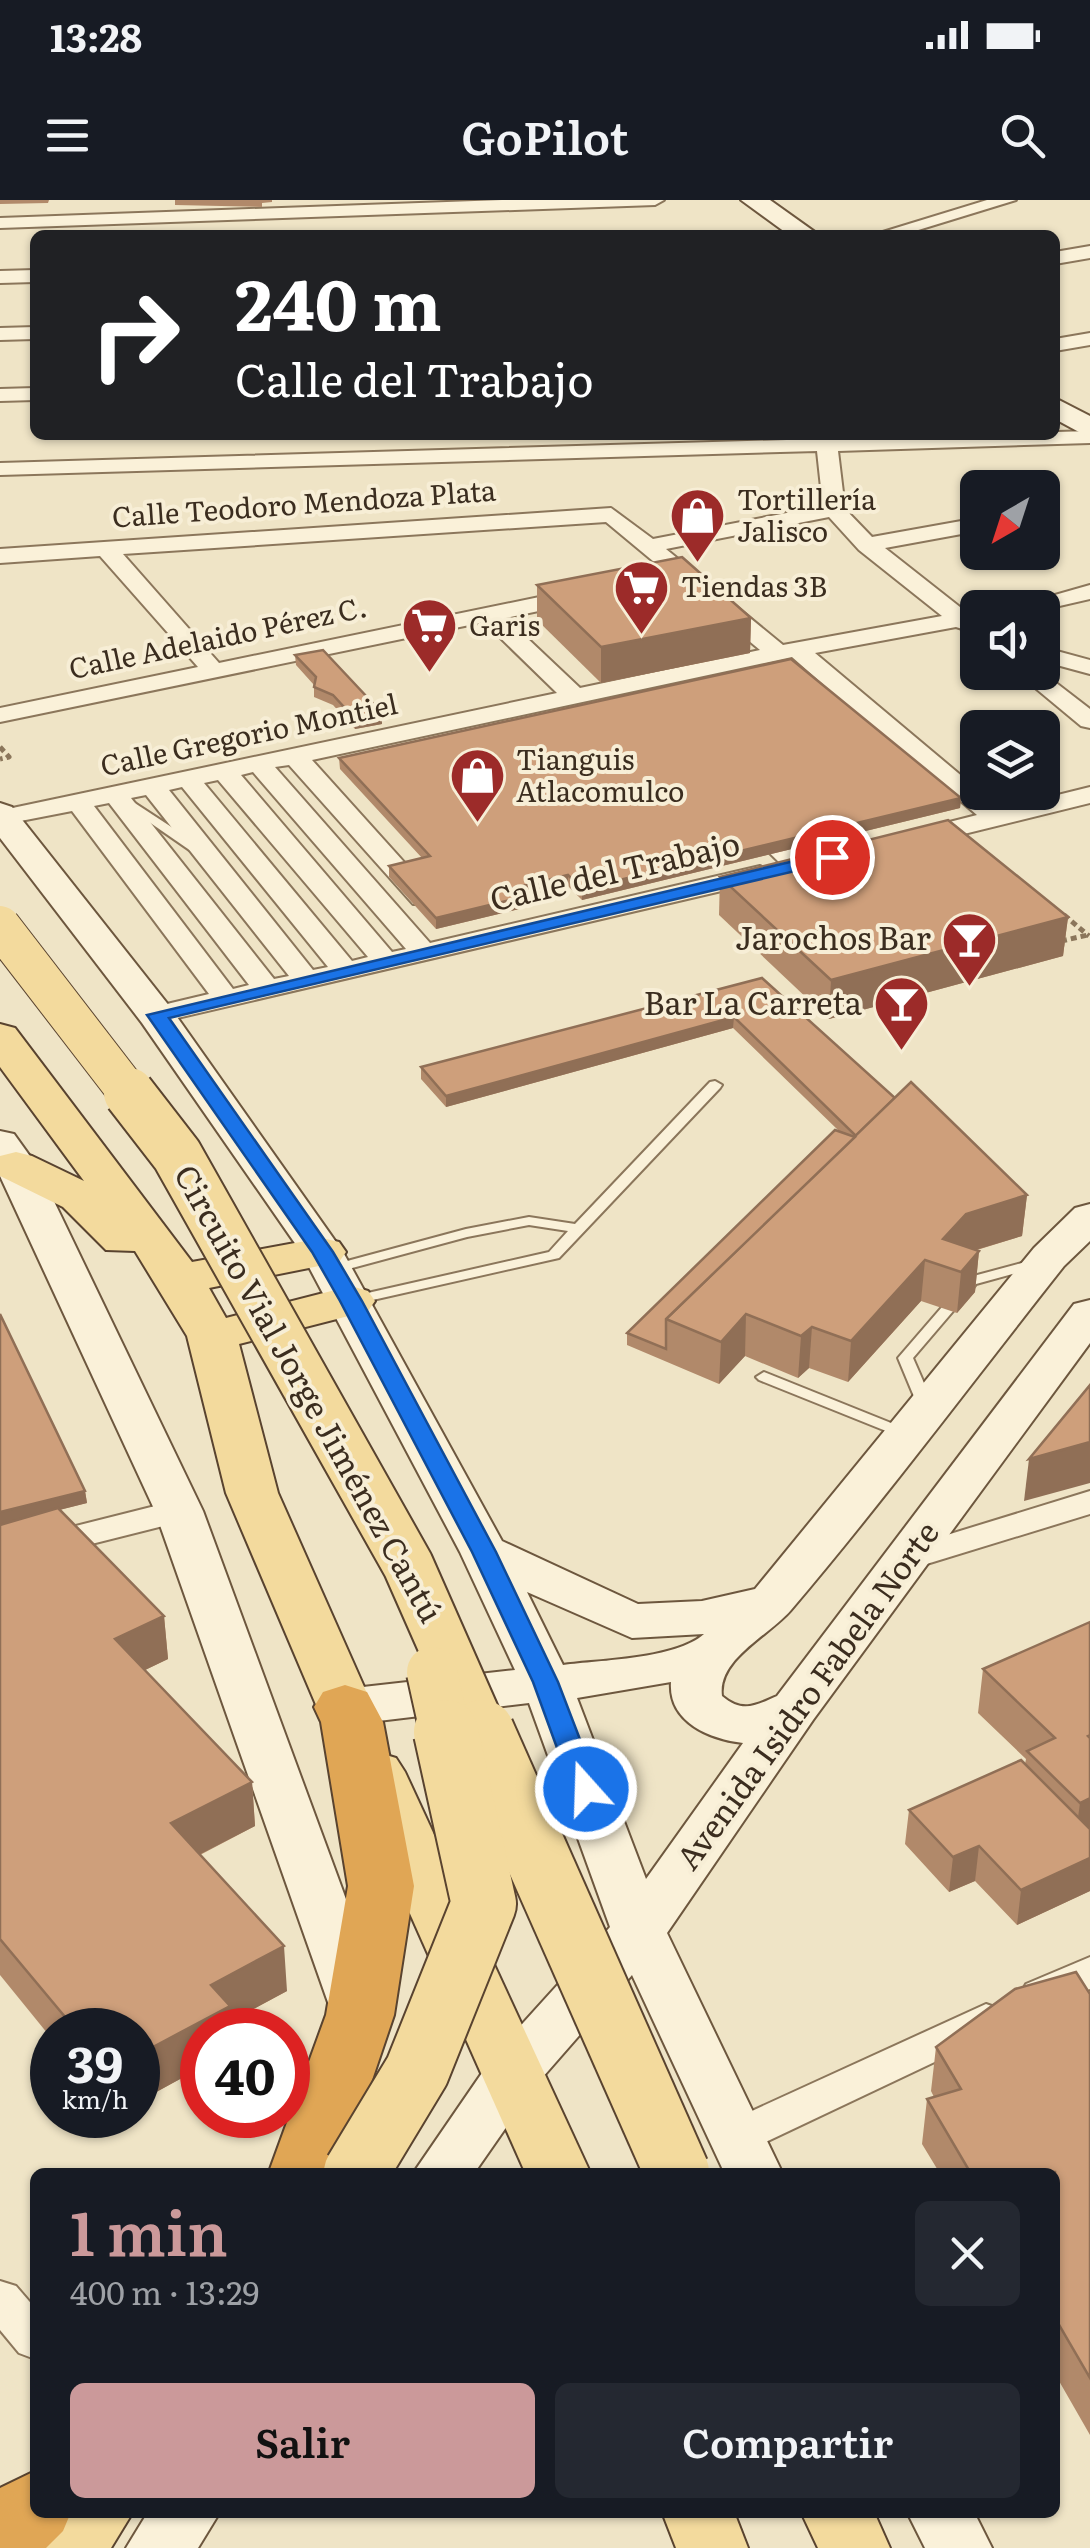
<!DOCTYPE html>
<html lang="es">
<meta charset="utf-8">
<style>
body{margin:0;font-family:Literata,serif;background:#242831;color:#f1f3f6;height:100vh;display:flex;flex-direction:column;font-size:38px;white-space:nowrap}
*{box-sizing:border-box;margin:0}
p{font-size:32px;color:#9ea1a6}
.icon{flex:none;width:55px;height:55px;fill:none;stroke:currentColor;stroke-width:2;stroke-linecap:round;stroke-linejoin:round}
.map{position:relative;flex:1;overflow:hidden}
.details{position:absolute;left:30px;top:1968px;width:1030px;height:350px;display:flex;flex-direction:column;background:#171b24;border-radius:15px;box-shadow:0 2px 8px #0004}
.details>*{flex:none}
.banner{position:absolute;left:30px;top:30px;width:1030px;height:210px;border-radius:15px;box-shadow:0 2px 8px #0004;background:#202124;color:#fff;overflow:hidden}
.needle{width:65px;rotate:219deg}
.controls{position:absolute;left:960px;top:270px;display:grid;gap:20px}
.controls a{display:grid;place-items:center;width:100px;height:100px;border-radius:15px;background:#171b24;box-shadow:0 2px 8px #0004;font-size:50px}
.speed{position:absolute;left:30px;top:1808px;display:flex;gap:20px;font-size:50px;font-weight:700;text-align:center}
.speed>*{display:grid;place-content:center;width:130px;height:130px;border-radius:50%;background:#171b24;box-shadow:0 2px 8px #0004;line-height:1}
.speed small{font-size:25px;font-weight:400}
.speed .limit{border:15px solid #d22;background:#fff;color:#111}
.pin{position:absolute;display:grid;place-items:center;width:85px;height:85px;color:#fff;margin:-42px;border:5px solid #fff;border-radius:50%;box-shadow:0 2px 10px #0007}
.me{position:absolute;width:110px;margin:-55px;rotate:340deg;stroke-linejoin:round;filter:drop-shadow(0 0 8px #0008)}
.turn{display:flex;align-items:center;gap:35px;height:210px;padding:0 40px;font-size:45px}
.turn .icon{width:130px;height:130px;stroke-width:2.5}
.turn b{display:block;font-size:70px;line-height:85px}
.round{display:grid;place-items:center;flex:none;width:105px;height:105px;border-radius:15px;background:#242831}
.headline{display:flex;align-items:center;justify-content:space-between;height:170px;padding:0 40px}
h1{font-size:60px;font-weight:600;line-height:75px;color:#cb999a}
.button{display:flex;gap:20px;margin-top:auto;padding:20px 40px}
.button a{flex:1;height:115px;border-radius:15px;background:#cb999a;color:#111;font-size:40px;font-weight:600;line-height:115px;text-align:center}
.button a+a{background:#242831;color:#f1f3f6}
.status{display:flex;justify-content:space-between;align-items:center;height:70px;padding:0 50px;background:#171b24;direction:ltr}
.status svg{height:28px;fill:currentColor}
header{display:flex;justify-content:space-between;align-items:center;height:130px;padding:0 40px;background:#171b24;font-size:45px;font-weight:600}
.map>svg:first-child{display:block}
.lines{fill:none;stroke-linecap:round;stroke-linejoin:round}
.lane-casing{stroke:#8b765b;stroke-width:4}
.street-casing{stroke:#8b765b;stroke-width:4}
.secondary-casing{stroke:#6d573e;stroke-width:4}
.primary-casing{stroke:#59432f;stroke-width:4}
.highway-casing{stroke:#59432f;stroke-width:4}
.path{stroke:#8b765b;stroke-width:5;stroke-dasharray:6 4;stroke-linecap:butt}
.lane{fill:#faf1d9;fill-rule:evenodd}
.street{fill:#faf1d9;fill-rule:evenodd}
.secondary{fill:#faf1d9;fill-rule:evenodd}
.primary{fill:#f3da9d;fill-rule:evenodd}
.highway{fill:#e0a655;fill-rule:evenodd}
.primary-bridge-far2-casing{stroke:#59432f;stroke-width:42;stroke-linecap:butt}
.primary-bridge-far1-casing{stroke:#59432f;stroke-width:54;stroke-linecap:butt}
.primary-bridge-casing{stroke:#59432f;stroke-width:68;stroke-linecap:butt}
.primary-bridge-far2{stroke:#f3da9d;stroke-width:40}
.primary-bridge-far1{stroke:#f3da9d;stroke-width:50}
.primary-bridge{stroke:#f3da9d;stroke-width:64}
.wall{fill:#b1896a}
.shaded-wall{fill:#906f56}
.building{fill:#ce9f7b;stroke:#906f56;stroke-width:2.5}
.route{fill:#1a73e8;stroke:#114b97;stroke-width:2.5}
.labels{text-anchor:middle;stroke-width:8;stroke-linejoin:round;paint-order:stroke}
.far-poi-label{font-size:28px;fill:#3b2d1f;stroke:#f7eed6;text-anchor:start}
.far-street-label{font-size:28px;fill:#3b2d1f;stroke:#f7eed6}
.street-label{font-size:32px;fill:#3b2d1f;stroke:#f7eed6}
.poi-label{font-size:32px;fill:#3b2d1f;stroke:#f7eed6;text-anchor:end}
</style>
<div class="status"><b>13:28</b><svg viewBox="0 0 49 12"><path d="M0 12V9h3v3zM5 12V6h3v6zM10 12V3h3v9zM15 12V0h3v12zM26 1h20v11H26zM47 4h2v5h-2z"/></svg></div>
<header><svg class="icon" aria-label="menu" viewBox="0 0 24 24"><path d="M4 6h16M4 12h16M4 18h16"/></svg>GoPilot<svg class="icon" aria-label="search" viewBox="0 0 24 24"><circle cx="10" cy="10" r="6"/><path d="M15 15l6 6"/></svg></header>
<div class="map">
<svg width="1090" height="2348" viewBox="0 0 1090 2348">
<rect width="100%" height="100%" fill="#efe4c6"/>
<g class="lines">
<defs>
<g id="lane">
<path d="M127 598 199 645V651H191L123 604V600Z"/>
<path d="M715 881 722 885 720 888 559 1058 355 1104 350 1103 348 1100 350 1097 549 1052 568 1031 529 1025 467 1037 330 1074 323 1070 325 1067 466 1029 529 1017 575 1024 710 882Z"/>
<path d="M1037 1059 1044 1063 1042 1066 976 1084 970 1092H960L958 1089 966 1078Z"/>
<path d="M947 1106 954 1110 913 1158 934 1206 926 1211 918 1206 898 1158 942 1107Z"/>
<path d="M764 1172 911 1231 914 1234 911 1237H901L759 1180 756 1177Z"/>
</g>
<g id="street">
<path d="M502 0H664L655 5 0 28V18Z"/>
<path d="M987 0H1016L902 35H873Z"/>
<path d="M1090 46V58L1055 64V52Z"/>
<path d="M35 70V82L0 83V71Z"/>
<path d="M35 127V139L0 140V128Z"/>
<path d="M1090 133V145L1055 151V139Z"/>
<path d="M35 188V200L0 201V189Z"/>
<path d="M1090 231V243L838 251 845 309 872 337 978 318V331L885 348 965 411 978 409V434L956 427 815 453 1001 609 1090 587V603L915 646 906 643 902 638 906 633 977 615 920 566 863 574 860 569 863 564 906 554 862 517 806 525 803 520 806 515 848 506 792 457 312 560 431 692 435 698 431 704H413L289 565 275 567 430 743 760 666 773 674 760 682 156 823 142 815 146 809 209 794 72 611 0 625 3 610 557 493 484 422 0 522V508L198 467 100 356 0 363V349L611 308 653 339 823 306 817 251 0 275V263ZM829 317 859 350 942 416 783 445 666 349ZM606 322 760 450 580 488 506 418 586 401V391L578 389 219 463 123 354ZM253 572 406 749 392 752 241 575ZM218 580 368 757 352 761 204 583ZM182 587 328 767 313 770 169 590ZM146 595 289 776 274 779 131 598ZM109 603 249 785 233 789 94 606Z"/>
<path d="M1090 385V399L1042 410 1009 408Z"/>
<path d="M1042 447 1090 460V474L1042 461Z"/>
<path d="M1016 472H1042L1090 509V528L1081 526Z"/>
<path d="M784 605 793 608 841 651 845 657 841 663H823L775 618 771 613 775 608Z"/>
<path d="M750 612 759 615 806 659 810 665 806 671H788L741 625 737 620Z"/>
<path d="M1090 1291V1314L907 1370 895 1367 890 1359 895 1351Z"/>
<path d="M179 1300 191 1303 196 1311 191 1319 0 1367V1345Z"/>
<path d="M1090 1757V1789L1040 1810 1026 1806 1020 1795 1026 1784Z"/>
<path d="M986 1804 1000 1809 1006 1820 1000 1831 749 1950 734 1955 719 1950 713 1938 719 1926Z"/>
<path d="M0 2081 16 2086 35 2108V2159L19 2153 0 2130Z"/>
</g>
<g id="secondary">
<path d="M741 0H770L819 35H789Z"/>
<path d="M1055 198 1090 216V238L1055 219Z"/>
<path d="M0 603 12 607 170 807 343 1052 502 1341 638 1404 702 1401 755 1389 1034 1048 1075 1008 1090 1004V1041L1064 1066C973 1181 886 1298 791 1410 770 1435 717 1459 722 1496 742 1513 755 1506 777 1496L1074 1104 1090 1100V1143L813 1520 667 1733 782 1972H724L632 1775 535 1886 475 1972H414L495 1854 610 1727 529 1503 345 1525 327 1519 320 1507 327 1495 345 1489 515 1470 460 1352 301 1052 142 823 0 638ZM527 1392 632 1438 704 1434C676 1459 600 1460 563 1465ZM671 1482C668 1522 709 1539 743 1543L646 1679 577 1498Z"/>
<path d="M0 931 14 934 37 966 203 1311 386 1808 378 1823 358 1829 338 1823 330 1808 155 1311 0 976Z"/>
<path d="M148 2312H220L198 2348H126Z"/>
<path d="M907 2312H974L992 2348H925Z"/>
</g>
<g id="primary">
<path d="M0 824 15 828 192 1062 322 1038 339 1042 346 1052 339 1062 209 1088 226 1118 351 1086 368 1091 375 1101 368 1111 239 1144 278 1293 373 1507 365 1521 345 1527 325 1521 317 1507 226 1293 187 1136 135 1051 106 1050 63 1007 0 976V956L16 952 32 956 84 981 0 867Z"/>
<path d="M376 1552 396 1558 405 1572 590 1972H525L347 1572 356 1558Z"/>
<path d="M52 2312H133L111 2348H31Z"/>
<path d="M662 2312H734L748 2348H676Z"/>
<path d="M801 2312H874L890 2348H818Z"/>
</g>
<g id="highway">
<path d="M345 1485 367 1492 383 1522 414 1686 394 1815 341 1972H269L326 1815 348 1686 321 1522 314 1507 323 1492Z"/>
<path d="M35 2271V2312H71L63 2331 46 2348H0V2288Z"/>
</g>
</defs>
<use href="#lane" class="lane-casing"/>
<use href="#street" class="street-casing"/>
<use href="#secondary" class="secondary-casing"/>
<use href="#primary" class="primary-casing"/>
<use href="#highway" class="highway-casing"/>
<g class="path">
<path d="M0 547 9 557 0 559"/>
<path d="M1064 715 1089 736"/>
<path d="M1061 741 1088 735"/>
</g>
<use href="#lane" class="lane"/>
<use href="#street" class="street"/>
<use href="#secondary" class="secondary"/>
<use href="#primary" class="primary"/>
<use href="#highway" class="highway"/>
<defs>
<path id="primary-bridge-far2" d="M0 726 131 896"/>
<g id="primary-bridge-far1">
<path d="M129 893 177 955 408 1365 483 1535"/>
<path d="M432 1472 446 1535"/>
</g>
<g id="primary-bridge">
<path d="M482 1532 677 1972"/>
<path d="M356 1972 417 1871 484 1704 446 1532"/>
</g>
</defs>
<use href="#primary-bridge-far2" class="primary-bridge-far2-casing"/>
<use href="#primary-bridge-far1" class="primary-bridge-far1-casing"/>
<use href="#primary-bridge" class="primary-bridge-casing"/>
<use href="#primary-bridge-far2" class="primary-bridge-far2"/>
<use href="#primary-bridge-far1" class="primary-bridge-far1"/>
<use href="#primary-bridge" class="primary-bridge"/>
</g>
<g class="wall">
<path d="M0 0H49L48 3 0 4Z"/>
<path d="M175 0H272V2L262 3V7L175 5Z"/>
<path d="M537 385 751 418 750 453 601 483 537 420Z"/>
<path d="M295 455 382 513V524L355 529 333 505 314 497V485L296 465Z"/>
<path d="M339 558 961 598 960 608 582 700 568 686 518 698 519 709 436 729 389 677V666L422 658 340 569Z"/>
<path d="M720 677 1068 717 1063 756 829 819 719 715Z"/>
<path d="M762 778 895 898 1027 995 1022 1036 977 1050 979 1051 975 1092 957 1113 921 1101 848 1182 809 1168 798 1178 745 1156 719 1184 627 1145V1133L839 931 733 828 446 907 421 879V867Z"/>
<path d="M0 1114 85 1291 87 1303 59 1310 164 1416 168 1459 145 1470 252 1582 255 1626 200 1655 287 1791 231 1821 232 1830H202V1867L138 1902V1830H52V1839L0 1775Z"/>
<path d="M1090 1422V1691L1017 1725 975 1681 949 1692 905 1644 909 1610 1025 1564 1026 1559 978 1513 983 1469Z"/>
<path d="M1090 1794V2235L1055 2174V1972H939L922 1944 927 1899 934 1897 931 1891 936 1847Z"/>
</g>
<g class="shaded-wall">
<path d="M751 418 750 453 601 483V447Z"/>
<path d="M382 513V524L355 529V519Z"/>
<path d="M961 598 960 608 582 700V689Z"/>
<path d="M568 675V686L510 700V689Z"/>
<path d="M518 698 519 709 436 729V718Z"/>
<path d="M1068 717 1063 756 829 819 831 780Z"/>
<path d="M734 817 733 828 446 907V896Z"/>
<path d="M1027 995 1022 1036 962 1054 943 1039 966 1014Z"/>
<path d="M979 1051 975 1092 957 1113 961 1072Z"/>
<path d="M925 1060 921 1101 848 1182 851 1141Z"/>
<path d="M746 1114 745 1156 719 1184 721 1142Z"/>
<path d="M812 1127 809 1168 798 1178 801 1136Z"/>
<path d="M1090 1242V1283L1024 1301 1029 1259Z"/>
<path d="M85 1291 87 1303 0 1325V1312Z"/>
<path d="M164 1416 168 1459 120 1482 115 1439Z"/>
<path d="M252 1582 255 1626 175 1667 171 1623Z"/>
<path d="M1090 1598V1639L1074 1647 1080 1603Z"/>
<path d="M979 1646 975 1681 949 1692 953 1657Z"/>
<path d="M1090 1658V1691L1017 1725 1021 1690Z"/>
<path d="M284 1746 287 1791 231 1821 232 1830H202V1867L138 1902V1855L211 1785Z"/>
</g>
<g class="building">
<path d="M682 357 751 418 601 447 537 385Z"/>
<path d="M323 450 382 513 355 519 333 495 314 487 316 477 295 455Z"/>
<path d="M791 459 961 598 582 689 568 675 510 689 518 698 436 718 389 666 430 656 339 558Z"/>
<path d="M948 620 1068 717 831 780 720 677Z"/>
<path d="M762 778 895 898 856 936 734 817 446 896 421 867Z"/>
<path d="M911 882 1027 995 966 1014 943 1039 979 1051 961 1072 925 1060 851 1141 812 1127 801 1136 746 1114 721 1142 666 1119Z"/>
<path d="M835 930 855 937 666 1119V1149L627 1133Z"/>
<path d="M0 1114 85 1291 0 1312Z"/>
<path d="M1090 1185V1242L1029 1259Z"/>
<path d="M58 1308 164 1416 115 1439 252 1582 171 1623 284 1746 211 1785 230 1806 138 1855V1830H76L0 1739V1325Z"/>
<path d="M1090 1422V1535L1088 1536 1090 1538V1598L1080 1603 1027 1551 1055 1538 983 1469Z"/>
<path d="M1021 1560 1090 1629V1658L1021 1690 979 1646 953 1657 909 1610Z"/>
<path d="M1076 1772 1090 1794V2178L1055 2118V1972H970L927 1899 961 1889 936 1847 1015 1789Z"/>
</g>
<path class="route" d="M832 652 838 653V661L169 818 333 1052 362 1101 496 1352 558 1482 599 1589 586 1598 572 1589 533 1482 472 1352 340 1101 312 1052 147 815Z"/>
<defs>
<symbol id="shop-pin" viewBox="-11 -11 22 30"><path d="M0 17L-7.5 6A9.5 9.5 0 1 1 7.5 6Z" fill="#9c2b29" stroke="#f7eed6"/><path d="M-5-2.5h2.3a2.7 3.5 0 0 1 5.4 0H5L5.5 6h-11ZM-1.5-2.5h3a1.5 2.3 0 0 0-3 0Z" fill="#fff"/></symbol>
<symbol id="supermarket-pin" viewBox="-11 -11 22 30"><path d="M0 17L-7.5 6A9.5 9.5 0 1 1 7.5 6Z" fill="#9c2b29" stroke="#f7eed6"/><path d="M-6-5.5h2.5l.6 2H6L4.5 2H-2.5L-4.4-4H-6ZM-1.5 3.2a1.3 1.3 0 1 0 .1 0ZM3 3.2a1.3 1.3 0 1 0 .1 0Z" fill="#fff"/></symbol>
<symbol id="bar-pin" viewBox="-11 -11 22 30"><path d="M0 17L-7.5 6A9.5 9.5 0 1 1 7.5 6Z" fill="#9c2b29" stroke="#f7eed6"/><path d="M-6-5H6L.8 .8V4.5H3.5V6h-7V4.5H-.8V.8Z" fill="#fff"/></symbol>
</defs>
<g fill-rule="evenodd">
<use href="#shop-pin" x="666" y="284" width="63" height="86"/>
<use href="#supermarket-pin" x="610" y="356" width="63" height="86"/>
<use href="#supermarket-pin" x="398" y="394" width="63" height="86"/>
<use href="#shop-pin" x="446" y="544" width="63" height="86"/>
<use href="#bar-pin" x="938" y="708" width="63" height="86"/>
<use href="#bar-pin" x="870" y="772" width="63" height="86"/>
</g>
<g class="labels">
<g class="far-poi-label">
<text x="737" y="310">Tortillería<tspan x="737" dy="32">Jalisco</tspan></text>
<text x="681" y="397">Tiendas 3B</text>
<text x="469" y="436">Garis</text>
<text x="516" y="570">Tianguis<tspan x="516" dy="32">Atlacomulco</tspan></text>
</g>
<g class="far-street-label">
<text transform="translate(304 304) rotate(-4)" y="10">Calle Teodoro Mendoza Plata</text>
<text transform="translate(218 438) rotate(-12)" y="10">Calle Adelaido Pérez C.</text>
<text transform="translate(249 535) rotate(-12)" y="10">Calle Gregorio Montiel</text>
</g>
<g class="street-label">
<text transform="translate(615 672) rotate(-13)" y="11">Calle del Trabajo</text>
<text transform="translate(308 1194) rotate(61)" y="11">Circuito Vial Jorge Jiménez Cantú</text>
<text transform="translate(808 1496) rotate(-54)" y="11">Avenida Isidro Fabela Norte</text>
</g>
<g class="poi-label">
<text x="931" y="750">Jarochos Bar</text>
<text x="862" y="815">Bar La Carreta</text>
</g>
</g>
</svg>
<div class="controls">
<a><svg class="needle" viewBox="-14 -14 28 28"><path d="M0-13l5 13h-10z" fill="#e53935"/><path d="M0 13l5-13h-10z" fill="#9ea1a6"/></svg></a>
<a><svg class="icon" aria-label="sound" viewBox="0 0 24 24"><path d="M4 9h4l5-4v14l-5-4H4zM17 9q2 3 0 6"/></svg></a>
<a><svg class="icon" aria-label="layers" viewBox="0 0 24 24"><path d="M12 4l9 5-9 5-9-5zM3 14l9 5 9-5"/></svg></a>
</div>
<div class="speed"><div>39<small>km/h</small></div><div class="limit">40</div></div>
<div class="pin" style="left:832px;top:657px;background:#d93025"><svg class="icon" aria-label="arrive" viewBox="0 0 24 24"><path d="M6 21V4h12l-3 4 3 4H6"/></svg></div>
<svg class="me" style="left:586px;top:1589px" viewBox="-20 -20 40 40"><circle r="17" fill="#1a73e8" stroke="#fff" stroke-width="3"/><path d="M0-11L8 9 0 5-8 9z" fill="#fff"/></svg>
<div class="banner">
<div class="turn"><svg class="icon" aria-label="right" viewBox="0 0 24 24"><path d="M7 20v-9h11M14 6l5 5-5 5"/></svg><div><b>240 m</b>Calle del Trabajo</div></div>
</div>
<section class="details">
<div class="headline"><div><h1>1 min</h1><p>400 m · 13:29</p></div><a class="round"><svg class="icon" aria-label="close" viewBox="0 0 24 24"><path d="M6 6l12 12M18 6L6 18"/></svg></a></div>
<div class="button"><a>Salir</a><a>Compartir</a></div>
</section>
</div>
